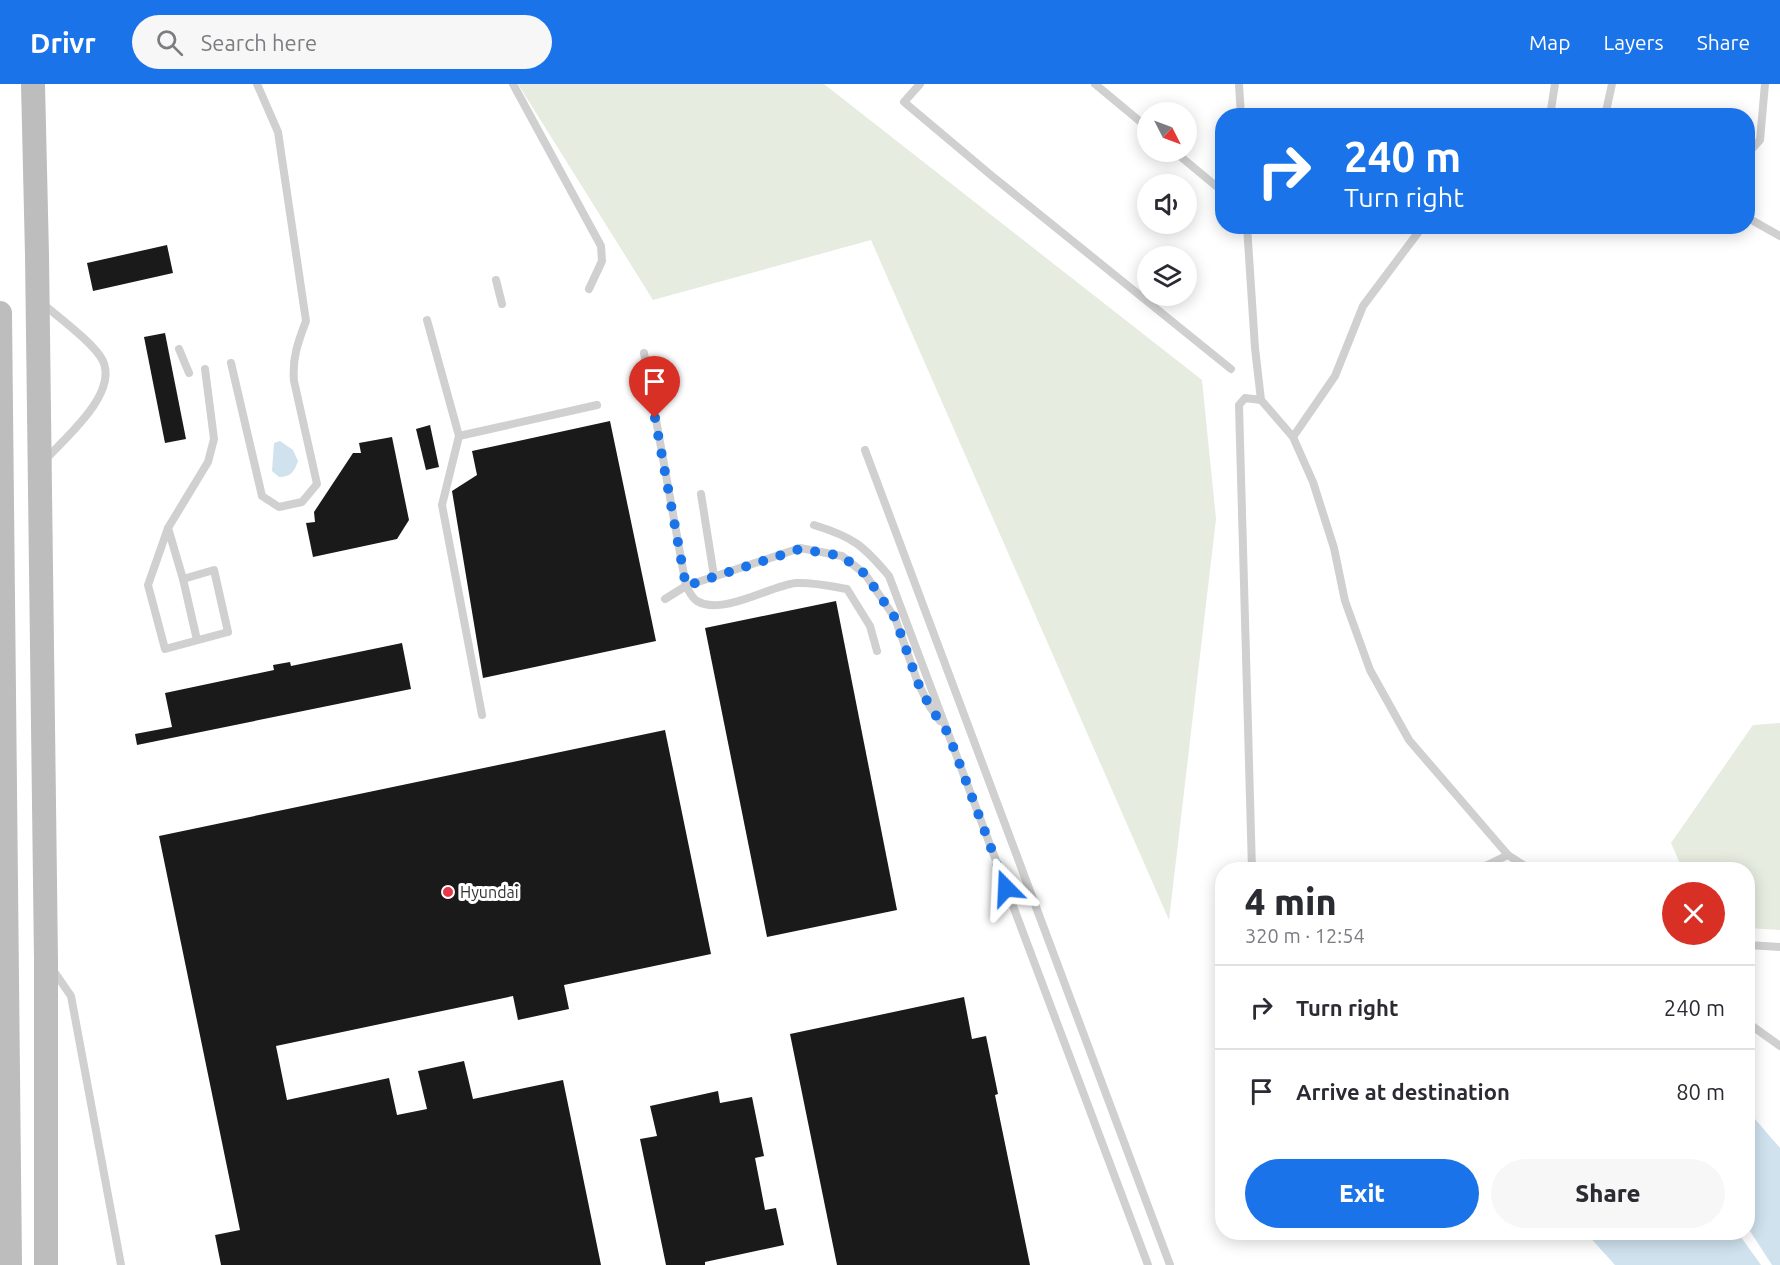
<!DOCTYPE html>
<meta charset="utf-8">
<style>
body{margin:0;font-family:Ubuntu,sans-serif;background:#f7f7f7;color:#2b2b33;height:100vh;display:flex;flex-direction:column;font-size:22px;white-space:nowrap}
*{box-sizing:border-box;margin:0}
p{font-size:20px;color:#7c7c81}
.icon{flex:none;width:33px;height:33px;fill:none;stroke:currentColor;stroke-width:2;stroke-linecap:round;stroke-linejoin:round}
.map{position:relative;flex:1;overflow:hidden}
.drawer{position:absolute;left:1215px;top:778px;width:540px;height:378px;display:flex;flex-direction:column;background:#fff;border-radius:24px;box-shadow:0 3px 15px #0003}
.drawer>*{flex:none}
.banner{position:absolute;left:1215px;top:24px;width:540px;height:126px;border-radius:24px;box-shadow:0 3px 15px #0003;background:#1a73e8;color:#fff;overflow:hidden}
.needle{width:39px;rotate:132deg}
.controls{position:absolute;left:1137px;top:18px;display:grid;gap:12px}
.controls a{display:grid;place-items:center;width:60px;height:60px;border-radius:50%;background:#fff;box-shadow:0 3px 15px #0003;font-size:30px}
.pin{position:absolute;display:grid;place-items:center;width:51px;height:51px;color:#fff;margin:-62px -26px;border-radius:50% 50% 50% 0;rotate:-45deg;box-shadow:0 0 6px #0007}
.pin .icon{rotate:45deg}
.me{position:absolute;width:66px;margin:-33px;rotate:339deg;stroke-linejoin:round;filter:drop-shadow(0 0 4px #0008)}
.turn{display:flex;align-items:center;gap:21px;height:126px;padding:0 30px;font-size:27px}
.turn .icon{width:78px;height:78px;stroke-width:2.5}
.turn b{display:block;font-size:42px;line-height:51px}
.round{display:grid;place-items:center;flex:none;width:63px;height:63px;border-radius:32px;background:#f7f7f7}
.summary{display:flex;align-items:center;justify-content:space-between;height:102px;padding:0 30px}
h1{font-size:36px;font-weight:800;line-height:45px}
.action{display:flex;gap:12px;margin-top:auto;padding:12px 30px}
.action a{flex:1;height:69px;border-radius:36px;background:#1a73e8;color:#fff;font-size:24px;font-weight:800;line-height:69px;text-align:center}
.action a+a{background:#f7f7f7;color:#2b2b33}
ul{padding:0;list-style:none}
li{display:flex;align-items:center;gap:18px;height:84px;padding:0 30px;border-top:2px solid #e1e1e2}
li div{flex:1}
li b{display:block;font-size:22px}
li em{font-style:normal}
header{display:flex;align-items:center;gap:36px;box-sizing:border-box;height:84px;padding:0 30px;background:#1a73e8;color:#fff}
header strong{font-size:28px}
nav{display:flex;gap:33px;margin-inline-start:auto;font-size:21px}
.search{width:420px;height:54px;background:#f7f7f7;display:flex;align-items:center;gap:15px;box-sizing:border-box;padding:0 21px;border-radius:33px;color:#7c7c81;font-size:22px}
.map>svg:first-child{display:block}
.green{fill:#e6ecdf}
.water{fill:#cfe2ee}
.building{fill:#1a1a1a}
.lines{fill:none;stroke-linecap:round;stroke-linejoin:round}
.lane{stroke:#d0d0d0;stroke-width:8}
.secondary{stroke:#bdbdbd;stroke-width:24}
.route{stroke:#1a73e8;stroke-width:10;stroke-dasharray:0 18}
.poi-dot{fill:#e63946;stroke:#fff;stroke-width:2}
.labels{text-anchor:middle;stroke-width:6;stroke-linejoin:round;paint-order:stroke}
.poi-label{font-size:16px;fill:#333;stroke:#fff;text-anchor:start}
</style>
<header>
<strong>Drivr</strong>
<div class="search"><svg class="icon" aria-label="search" viewBox="0 0 24 24"><circle cx="10" cy="10" r="6"/><path d="M15 15l6 6"/></svg>Search here</div>
<nav><a>Map</a><a>Layers</a><a>Share</a></nav>
</header>
<div class="map">
<svg width="1780" height="1181" viewBox="0 0 1780 1181">
<rect width="100%" height="100%" fill="#fff"/>
<g class="green">
<path d="M518 0H824L1202 296 1216 435 1169 836 871 156 653 216Z"/>
<path d="M1780 639V846L1748 844V786H1683L1671 759 1753 641Z"/>
</g>
<g class="water">
<path d="M280 357 293 366 298 377C294 388 291 393 279 393L272 387 274 359Z"/>
<path d="M1748 1027 1780 1064V1181H1772L1748 1144Z"/>
<path d="M1586 1149H1738L1761 1181H1615Z"/>
</g>
<g class="building">
<path d="M167 161 173 189 93 207 87 179Z"/>
<path d="M165 249 186 355 165 359 144 253Z"/>
<path d="M610 337 656 557 483 594 452 407 477 391 472 367Z"/>
<path d="M430 341 439 383 426 386 416 345Z"/>
<path d="M392 353 409 436 397 455 313 473 306 439 315 438 314 428 353 369H361L359 359Z"/>
<path d="M836 517 897 826 767 853 705 544Z"/>
<path d="M402 559 411 605 137 661 135 650 172 643 165 609 274 586 273 581 290 578 291 582Z"/>
<path d="M665 646 711 870 564 901 569 925 518 936 513 912 276 962 287 1016 389 994 397 1031 427 1025 418 987 464 977 473 1015 563 996 601 1181H221L215 1151 240 1146 159 752Z"/>
<path d="M964 913 972 955 986 952 998 1010 995 1011 1030 1181H837L790 950Z"/>
<path d="M718 1007 720 1019 752 1013 764 1072 755 1074 765 1126 776 1124 784 1161 705 1178V1181H666L640 1055 657 1052 650 1022Z"/>
</g>
<g class="lines">
<g class="lane">
<path d="M513 0 601 162 602 177 589 205"/>
<path d="M920 0 904 18 992 92 1231 285"/>
<path d="M1095 0 1148 44"/>
<path d="M1239 0 1241 32"/>
<path d="M1550 32 1555 0"/>
<path d="M1605 32 1612 0"/>
<path d="M1175 68 1222 107"/>
<path d="M1748 69 1760 56 1765 0"/>
<path d="M1748 134 1780 152"/>
<path d="M1247 142 1255 264 1261 316"/>
<path d="M496 196 502 220"/>
<path d="M42 219C57 232 95 260 103 277 118 310 65 354 45 376"/>
<path d="M427 236 459 352"/>
<path d="M179 265 189 289"/>
<path d="M644 269 686 502C689 507 692 514 697 517 722 532 769 502 796 499 813 498 830 502 847 505L870 542 877 567"/>
<path d="M231 279 262 412 279 423 302 418 317 400 294 297C292 274 298 258 306 237L278 48 257 0"/>
<path d="M1293 353 1335 292 1363 222 1423 142"/>
<path d="M865 366 1170 1181"/>
<path d="M701 410 714 492"/>
<path d="M814 441C853 453 863 461 889 492L1148 1181"/>
<path d="M168 444 183 495 214 486 228 548 165 565 148 501 168 444 208 378 214 355 205 285"/>
<path d="M183 495 197 556"/>
<path d="M665 515 686 502 800 464 842 472 865 490 895 534 918 599 930 623 940 637"/>
<path d="M482 631 442 421 459 352 597 321"/>
<path d="M1508 771 1531 786"/>
<path d="M1252 786 1239 321 1245 314 1261 316 1293 353 1313 398 1334 464 1345 517 1370 586 1409 656 1508 771 1477 786"/>
<path d="M1748 861 1780 863"/>
<path d="M53 886 71 912 121 1181"/>
<path d="M1748 939 1780 962"/>
</g>
<g class="secondary">
<path d="M33 0 37 171 46 876V1181"/>
<path d="M0 229 10 1181"/>
</g>
</g>
<g class="lines">
<path class="route" d="M655 334 686 502 800 465 842 472 865 490 895 534 918 599 930 623 948 649 1006 804"/>
</g>
<circle class="poi-dot" cx="448" cy="808" r="6"/>
<g class="labels">
<g class="poi-label">
<text x="460" y="814">Hyundai</text>
</g>
</g>
</svg>
<div class="controls">
<a><svg class="needle" viewBox="-14 -14 28 28"><path d="M0-13l5 13h-10z" fill="#e53935"/><path d="M0 13l5-13h-10z" fill="#7c7c81"/></svg></a>
<a><svg class="icon" aria-label="sound" viewBox="0 0 24 24"><path d="M4 9h4l5-4v14l-5-4H4zM17 9q2 3 0 6"/></svg></a>
<a><svg class="icon" aria-label="layers" viewBox="0 0 24 24"><path d="M12 4l9 5-9 5-9-5zM3 14l9 5 9-5"/></svg></a>
</div>
<div class="pin" style="left:655px;top:334px;background:#d93025"><svg class="icon" aria-label="arrive" viewBox="0 0 24 24"><path d="M6 21V4h12l-3 4 3 4H6"/></svg></div>
<svg class="me" style="left:1006px;top:804px" viewBox="-20 -20 40 40"><path d="M0-17L14 15 0 8-14 15z" fill="#1a73e8" stroke="#fff" stroke-width="4"/></svg>
<div class="banner">
<div class="turn"><svg class="icon" aria-label="right" viewBox="0 0 24 24"><path d="M7 20v-9h11M14 6l5 5-5 5"/></svg><div><b>240 m</b>Turn right</div></div>
</div>
<section class="drawer">
<div class="summary"><div><h1>4 min</h1><p>320 m · 12:54</p></div><a class="round" style="background:#d93025;color:#fff"><svg class="icon" aria-label="close" viewBox="0 0 24 24"><path d="M6 6l12 12M18 6L6 18"/></svg></a></div>
<ul>
<li><svg class="icon" aria-label="right" viewBox="0 0 24 24"><path d="M7 20v-9h11M14 6l5 5-5 5"/></svg><div><b>Turn right</b></div><em>240 m</em></li>
<li><svg class="icon" aria-label="arrive" viewBox="0 0 24 24"><path d="M6 21V4h12l-3 4 3 4H6"/></svg><div><b>Arrive at destination</b></div><em>80 m</em></li>
</ul>
<div class="action"><a>Exit</a><a>Share</a></div>
</section>
</div>
